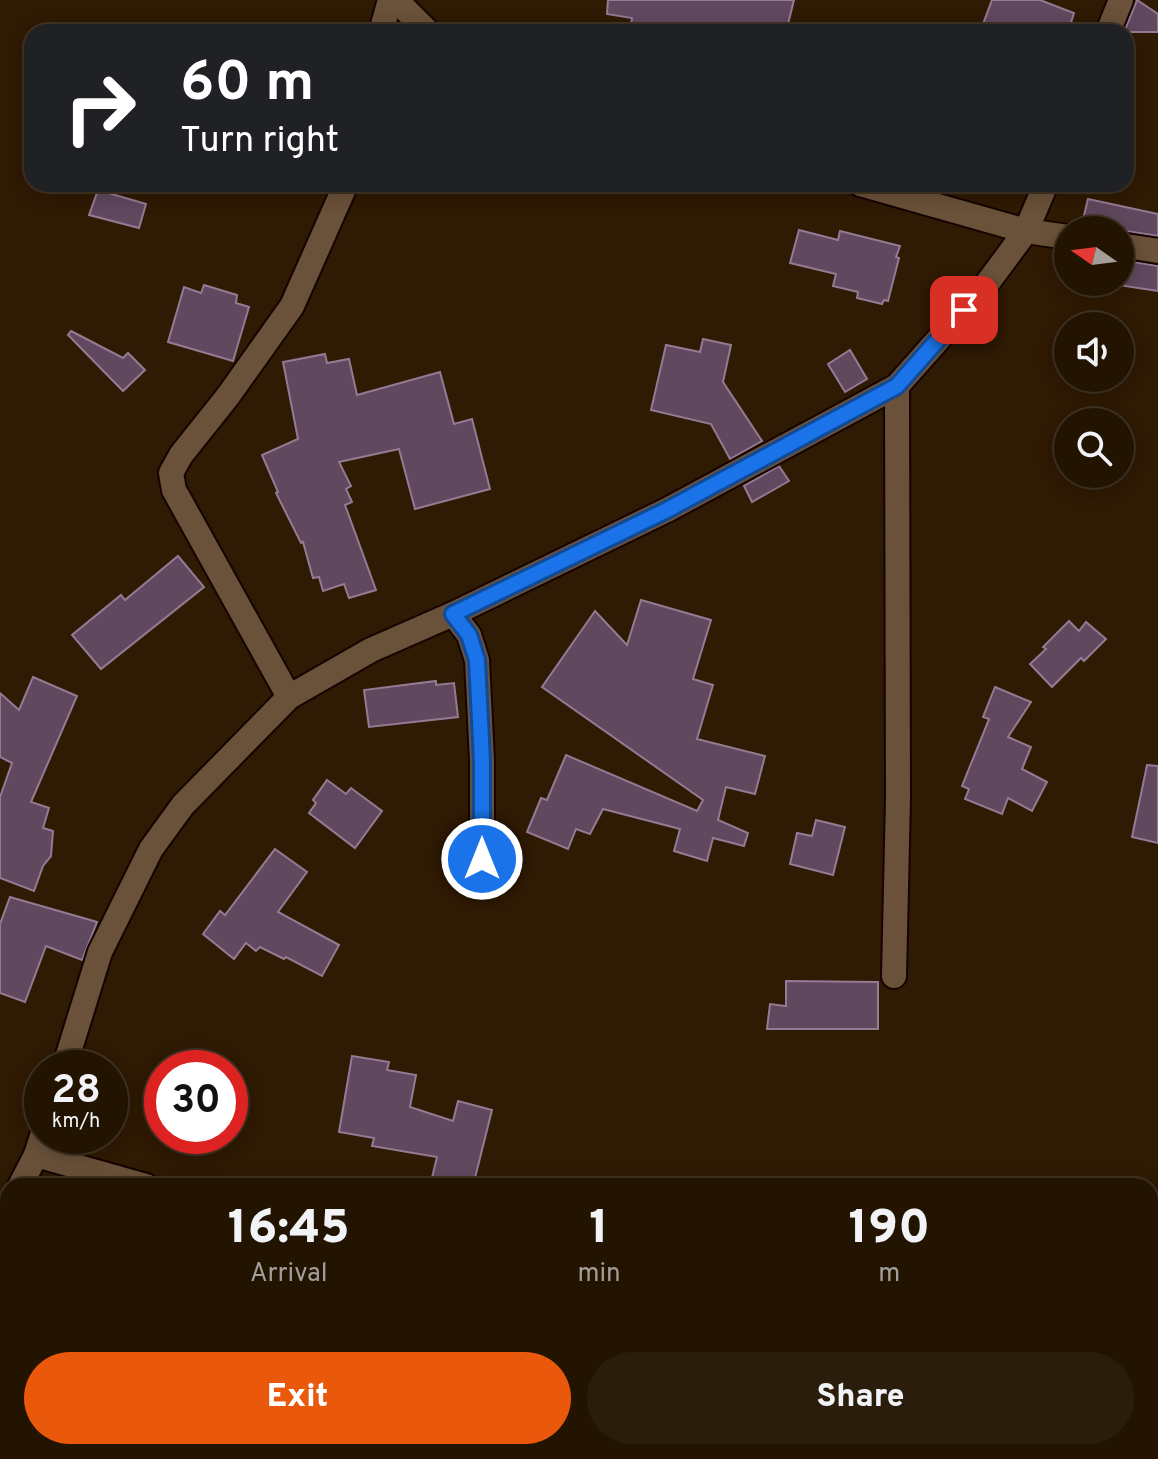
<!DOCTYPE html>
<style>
body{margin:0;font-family:Overpass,sans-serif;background:#2b1d0c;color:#f1f3f6;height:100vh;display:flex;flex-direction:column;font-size:30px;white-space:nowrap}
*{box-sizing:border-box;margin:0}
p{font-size:26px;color:#a39e99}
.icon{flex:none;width:44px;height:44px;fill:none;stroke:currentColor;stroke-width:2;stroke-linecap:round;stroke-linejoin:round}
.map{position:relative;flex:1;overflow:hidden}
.drawer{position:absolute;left:0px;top:1178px;width:1158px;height:282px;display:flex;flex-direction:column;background:#231402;border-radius:24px 24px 0 0;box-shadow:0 4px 20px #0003,0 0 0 2px #403324}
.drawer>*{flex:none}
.guide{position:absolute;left:24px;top:24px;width:1110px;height:168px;border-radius:24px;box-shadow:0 4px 20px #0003,0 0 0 2px #403324;background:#202124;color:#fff;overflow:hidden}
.needle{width:52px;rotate:284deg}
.tools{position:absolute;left:1054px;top:216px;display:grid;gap:16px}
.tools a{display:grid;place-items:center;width:80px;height:80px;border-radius:50%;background:#231402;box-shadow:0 4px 20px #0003,0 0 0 2px #403324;font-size:40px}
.speed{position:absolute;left:24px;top:1050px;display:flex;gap:16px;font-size:40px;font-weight:700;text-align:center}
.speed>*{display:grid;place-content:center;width:104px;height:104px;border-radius:50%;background:#231402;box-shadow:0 4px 20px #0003,0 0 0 2px #403324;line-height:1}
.speed small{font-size:20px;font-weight:400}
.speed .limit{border:12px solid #d22;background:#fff;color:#111}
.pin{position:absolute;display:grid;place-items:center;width:68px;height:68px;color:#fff;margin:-34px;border-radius:16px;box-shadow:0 4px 12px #0006}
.me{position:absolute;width:88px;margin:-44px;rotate:0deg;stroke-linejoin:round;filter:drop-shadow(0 0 6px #0008)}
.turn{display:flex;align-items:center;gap:28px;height:168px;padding:0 24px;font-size:36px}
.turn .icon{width:104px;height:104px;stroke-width:2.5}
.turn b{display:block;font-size:56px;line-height:68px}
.eta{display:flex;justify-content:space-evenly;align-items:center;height:136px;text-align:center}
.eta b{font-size:48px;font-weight:800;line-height:56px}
.button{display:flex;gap:16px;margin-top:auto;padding:16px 24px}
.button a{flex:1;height:92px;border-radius:48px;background:#ea580c;color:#fff;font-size:32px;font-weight:800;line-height:92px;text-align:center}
.button a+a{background:#2b1d0c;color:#f1f3f6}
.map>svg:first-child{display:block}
.building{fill:#60485f;stroke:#957a93;stroke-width:2}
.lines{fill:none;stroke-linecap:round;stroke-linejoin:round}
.minor-casing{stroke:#160400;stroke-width:28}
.minor{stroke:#6a5139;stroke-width:24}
.route-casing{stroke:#114b97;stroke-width:20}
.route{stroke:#1a73e8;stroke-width:14}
</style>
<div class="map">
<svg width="1158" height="1459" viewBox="0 0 1158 1459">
<rect width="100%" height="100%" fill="#2f1a03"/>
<g class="building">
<path d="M608 0H794L786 32H729L668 23 666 32H630L632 18 607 14Z"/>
<path d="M992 0H1040L1074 13 1068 32H980Z"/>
<path d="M1137 0 1158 14V32H1124Z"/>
<path d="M98 190 146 204 139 228 89 215Z"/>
<path d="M1088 199 1158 214V236L1082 224Z"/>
<path d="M799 230 838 240 840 231 900 246 896 257 899 258 888 301 884 300 882 304 857 298 858 292 833 286 836 274 790 263Z"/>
<path d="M1121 260 1158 266V291L1118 285Z"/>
<path d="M204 285 237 295 236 303 249 307 233 361 168 342 184 287 201 293Z"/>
<path d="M71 331 123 358 128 353 145 370 123 391 68 335Z"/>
<path d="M703 339 731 345 723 382 762 441 730 459 711 424 651 410 666 345 700 352Z"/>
<path d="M850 350 867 379 845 392 828 364Z"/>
<path d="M325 354 327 363 349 359 357 395 440 372 454 424 472 419 490 489 415 509 399 449 339 462 351 486 346 489 352 502 345 505 376 590 349 598 344 584 323 591 319 577 313 578 303 542 301 543 276 493 278 492 262 455 298 439 283 362Z"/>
<path d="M779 466 789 481 752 502 744 486Z"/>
<path d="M178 556 204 587 101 669 72 635 121 595 125 600Z"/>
<path d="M641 600 711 620 693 679 713 685 697 739 765 756 755 794 726 787 718 820 748 833 744 846 713 838 707 861 674 851 680 829 603 809 590 834 576 829 568 849 527 832 541 798 547 800 566 755 697 811 703 800 542 687 595 611 627 645Z"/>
<path d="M1069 621 1079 631 1086 622 1106 639 1084 661 1081 658 1052 687 1030 664 1046 649 1043 647Z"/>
<path d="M33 677 77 696 31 802 49 808 43 828 53 831 51 856 43 866 34 891 0 878V797L12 763 0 757V693L19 710Z"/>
<path d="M436 681V685L454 683 458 717 369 727 364 690Z"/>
<path d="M995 687 1031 702 1008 737 1031 747 1022 769 1047 782 1032 811 1008 798 1002 814 965 799 969 789 962 786 989 719 983 717Z"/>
<path d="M1147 765 1158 766V843L1132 837Z"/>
<path d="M327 780 346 794 351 788 382 811 355 848 309 813 316 803 313 800Z"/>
<path d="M816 820 845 827 833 875 790 864 797 833 812 836Z"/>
<path d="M275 849 307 872 278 912 339 945 322 976 286 957 284 959 260 947 256 951 246 943 234 959 203 934 220 911 225 915Z"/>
<path d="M10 897 97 922 82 960 46 946 25 1002 0 993V924Z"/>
<path d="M786 981 878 982V1029H767L770 1004 786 1006Z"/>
<path d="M352 1056 389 1062 387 1070 416 1075 410 1107 453 1121 458 1101 492 1110 473 1186H430L437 1157 372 1146 374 1138 339 1132Z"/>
</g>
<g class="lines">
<defs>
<g id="minor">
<path d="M396 0 428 32"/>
<path d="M381 32 390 0"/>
<path d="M1108 32 1121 0"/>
<path d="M860 184 1026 231 1068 237"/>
<path d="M1120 245 1158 251"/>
<path d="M453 614 469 635 477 660 482 761V859"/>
<path d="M289 697 174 490 171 473 181 455 228 396 292 306 346 184"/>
<path d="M894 976 898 798 897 386"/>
<path d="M64 1068 100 952 151 849 183 805 289 697 371 650 453 614 667 510 897 386 983 289 1026 231 1046 184"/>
<path d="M36 1155 146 1186"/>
<path d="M20 1186 36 1155 42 1136"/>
<path d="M0 1222 8 1208"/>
<path d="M1150 1413 1158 1416"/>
</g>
</defs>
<use href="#minor" class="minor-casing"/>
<use href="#minor" class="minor"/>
</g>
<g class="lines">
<defs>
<path id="route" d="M482 859V761L477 660 469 635 453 614 667 510 897 386 964 310"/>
</defs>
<use href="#route" class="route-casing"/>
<use href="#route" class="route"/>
</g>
</svg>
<div class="tools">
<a><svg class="needle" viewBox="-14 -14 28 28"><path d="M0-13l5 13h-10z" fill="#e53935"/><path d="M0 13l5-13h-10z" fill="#a39e99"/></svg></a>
<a><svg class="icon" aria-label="sound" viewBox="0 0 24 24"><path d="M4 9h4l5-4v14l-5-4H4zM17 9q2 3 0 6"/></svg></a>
<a><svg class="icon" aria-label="search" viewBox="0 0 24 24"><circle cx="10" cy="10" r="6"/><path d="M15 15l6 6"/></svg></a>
</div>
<div class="speed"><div>28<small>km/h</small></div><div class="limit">30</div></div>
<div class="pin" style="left:964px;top:310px;background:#d93025"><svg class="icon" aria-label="arrive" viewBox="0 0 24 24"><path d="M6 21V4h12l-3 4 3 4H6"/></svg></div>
<svg class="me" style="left:482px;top:859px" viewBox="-20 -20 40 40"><circle r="17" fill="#1a73e8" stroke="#fff" stroke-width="3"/><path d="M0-11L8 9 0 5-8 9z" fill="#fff"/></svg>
<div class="guide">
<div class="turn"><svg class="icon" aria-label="right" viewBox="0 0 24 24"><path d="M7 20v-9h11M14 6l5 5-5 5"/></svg><div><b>60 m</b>Turn right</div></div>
</div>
<section class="drawer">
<div class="eta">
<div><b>16:45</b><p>Arrival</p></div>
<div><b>1</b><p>min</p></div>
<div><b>190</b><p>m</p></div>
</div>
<div class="button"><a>Exit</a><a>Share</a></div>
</section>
</div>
